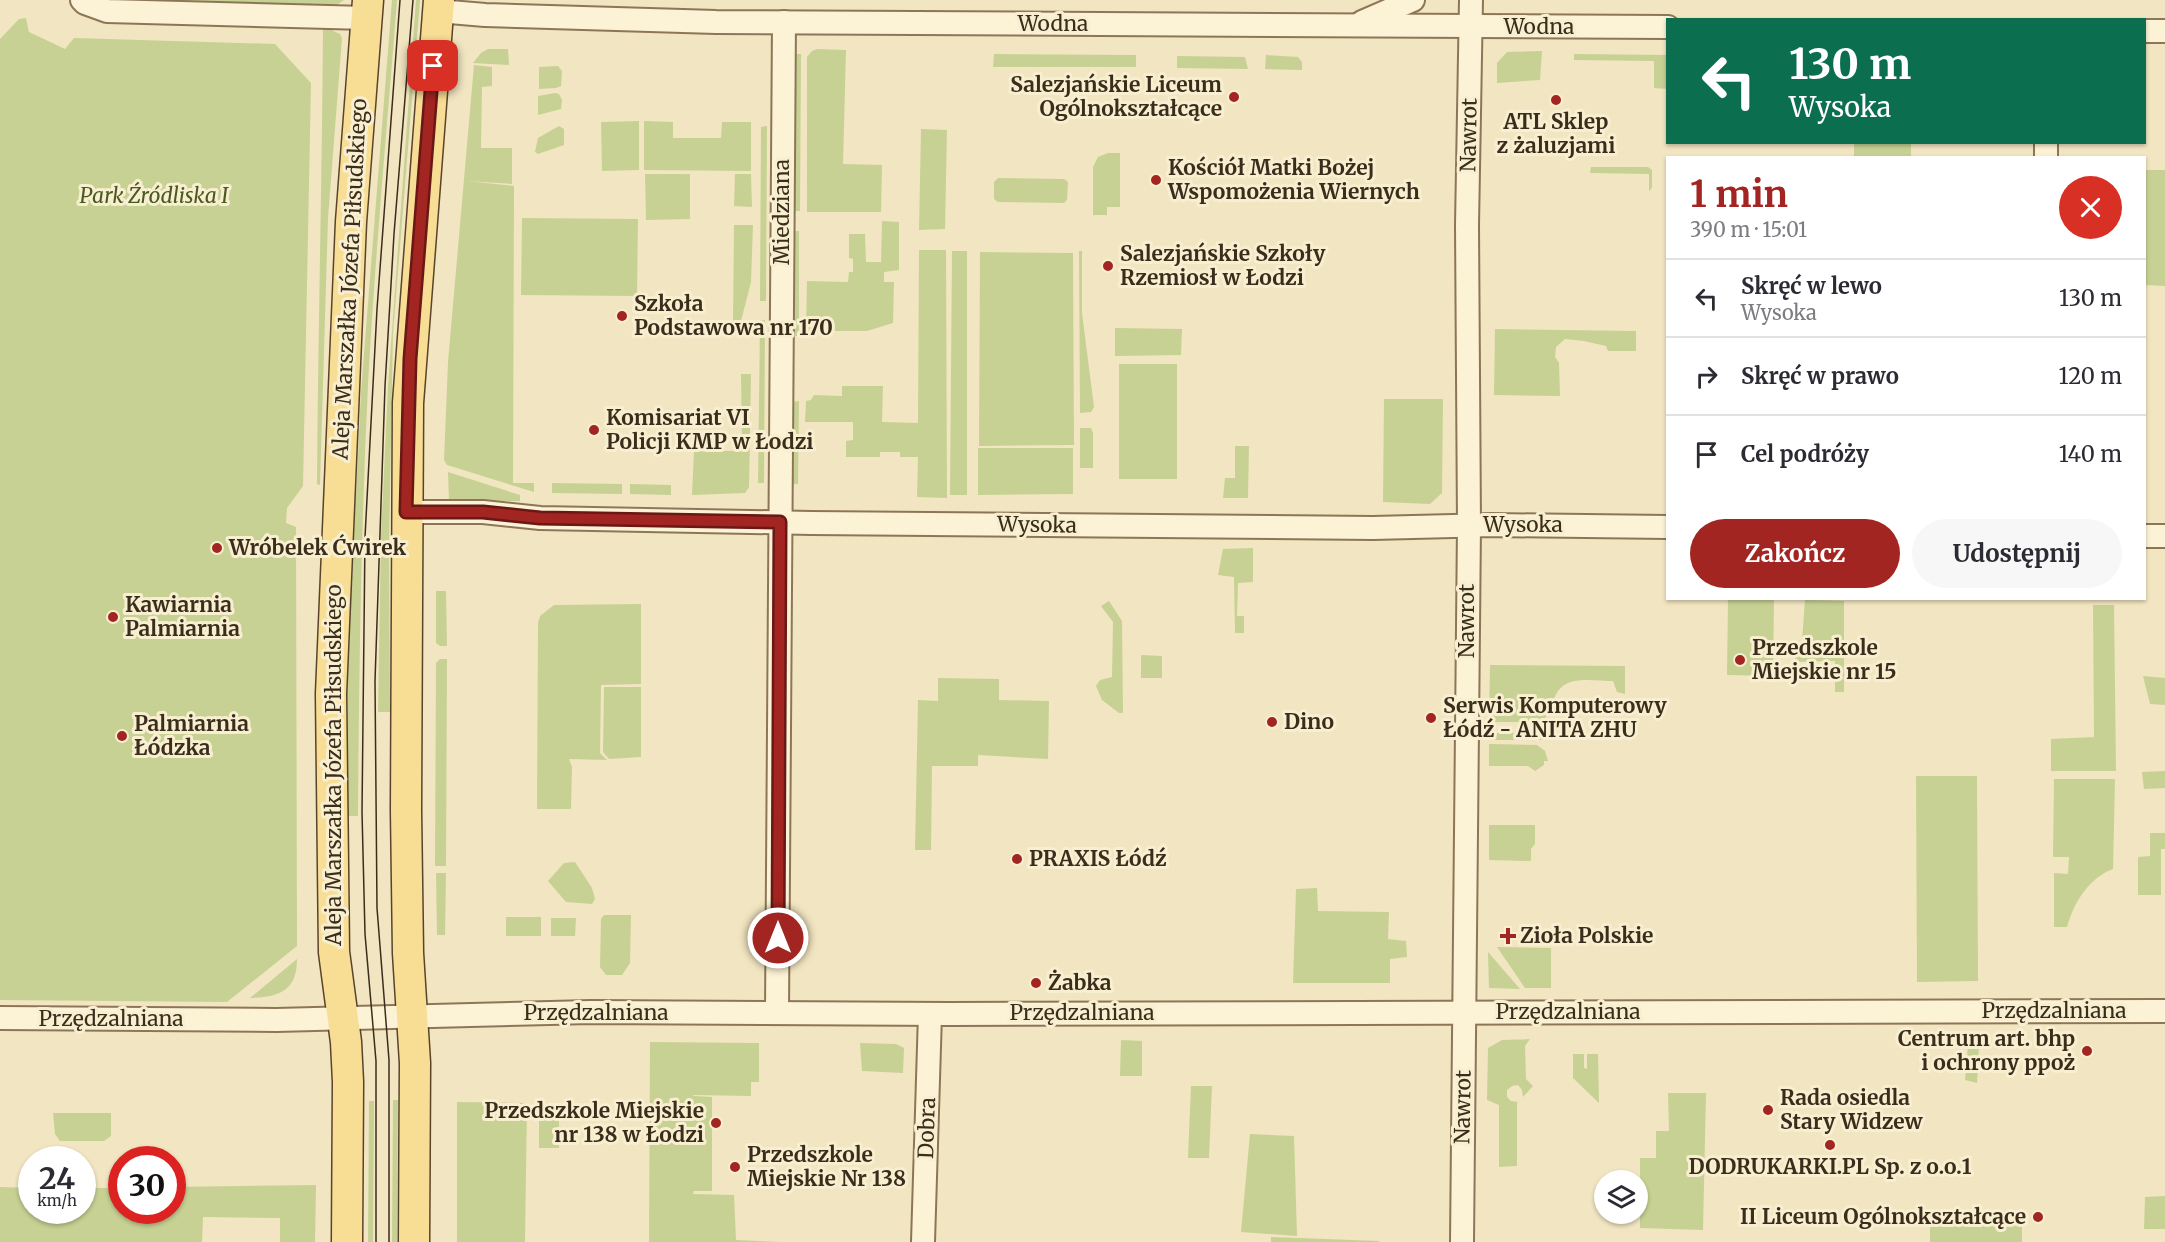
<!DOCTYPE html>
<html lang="pl">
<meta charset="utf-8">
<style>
body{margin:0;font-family:Merriweather,serif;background:#f7f7f7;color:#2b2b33;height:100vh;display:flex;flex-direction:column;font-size:22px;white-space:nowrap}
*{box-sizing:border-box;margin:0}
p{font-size:20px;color:#7c7c81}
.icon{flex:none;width:33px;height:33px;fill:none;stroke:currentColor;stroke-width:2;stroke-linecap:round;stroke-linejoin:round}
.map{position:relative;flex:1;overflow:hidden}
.side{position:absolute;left:1666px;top:156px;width:480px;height:444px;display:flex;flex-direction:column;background:#fff;border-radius:0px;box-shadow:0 2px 4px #0004}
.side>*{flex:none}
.top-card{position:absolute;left:1666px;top:18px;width:480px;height:126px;border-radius:0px;box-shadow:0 2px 4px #0004;background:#0b6e4f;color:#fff;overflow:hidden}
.controls{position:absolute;left:1594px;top:1170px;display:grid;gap:12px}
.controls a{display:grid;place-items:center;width:54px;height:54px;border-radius:50%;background:#fff;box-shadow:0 2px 4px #0004;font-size:30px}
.speed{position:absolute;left:18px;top:1146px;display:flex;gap:12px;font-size:30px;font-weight:700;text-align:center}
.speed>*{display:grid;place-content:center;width:78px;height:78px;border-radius:50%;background:#fff;box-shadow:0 2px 4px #0004;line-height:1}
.speed small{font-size:15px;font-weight:400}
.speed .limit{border:9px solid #d22;background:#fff;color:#111}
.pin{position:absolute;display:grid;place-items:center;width:51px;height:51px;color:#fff;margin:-26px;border-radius:12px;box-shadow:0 3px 9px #0006}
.me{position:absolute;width:66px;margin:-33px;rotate:0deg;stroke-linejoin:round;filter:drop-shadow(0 0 4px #0008)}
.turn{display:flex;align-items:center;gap:21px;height:126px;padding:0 24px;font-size:27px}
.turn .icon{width:78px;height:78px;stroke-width:2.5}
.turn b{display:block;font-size:42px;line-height:51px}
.round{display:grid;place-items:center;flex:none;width:63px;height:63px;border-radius:32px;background:#f7f7f7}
.summary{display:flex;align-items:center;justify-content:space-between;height:102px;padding:0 24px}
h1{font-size:36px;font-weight:700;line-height:45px;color:#a22521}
.button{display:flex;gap:12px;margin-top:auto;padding:12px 24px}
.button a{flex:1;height:69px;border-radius:36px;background:#a22521;color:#fff;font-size:24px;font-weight:700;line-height:69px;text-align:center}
.button a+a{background:#f7f7f7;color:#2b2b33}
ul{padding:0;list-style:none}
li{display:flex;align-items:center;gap:18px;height:78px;padding:0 24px;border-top:2px solid #e1e1e2}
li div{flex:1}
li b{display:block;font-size:22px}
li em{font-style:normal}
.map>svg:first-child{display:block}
.green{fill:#c7d194}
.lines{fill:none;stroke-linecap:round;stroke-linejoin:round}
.minor-casing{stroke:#8d7657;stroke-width:26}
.major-casing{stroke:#5a432b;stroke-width:33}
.minor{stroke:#fcf2d5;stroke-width:22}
.major{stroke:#f8dd95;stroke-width:30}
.tram{stroke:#3b2d1c;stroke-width:1.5}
.route-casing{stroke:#691815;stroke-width:15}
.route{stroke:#a22521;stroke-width:10}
.poi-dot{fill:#a22521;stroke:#f8efd1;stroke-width:2}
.labels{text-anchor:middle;stroke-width:6;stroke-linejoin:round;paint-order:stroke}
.street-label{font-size:21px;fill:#3b2d1c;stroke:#f8efd1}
.poi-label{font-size:21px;font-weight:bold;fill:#3b2d1c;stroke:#f8efd1;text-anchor:start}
.park-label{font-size:21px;font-style:italic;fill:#495a21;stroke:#f8efd1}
</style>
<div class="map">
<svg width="2165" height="1242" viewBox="0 0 2165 1242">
<rect width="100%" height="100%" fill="#f2e5c1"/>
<g class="green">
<path d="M129 0H344L338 4 324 7 323 4 312 7 168 6Z"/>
<path d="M392 0H397C387 128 375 256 368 385 361 529 359 672 358 816H348L347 693 354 496H356L361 392Z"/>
<path d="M416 0H420L393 333 389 545 390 712H378L381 537 388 386Z"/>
<path d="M26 18 29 32 65 49 74 38 275 44 311 83 303 486 287 508 286 523 296 527 297 946 227 1002 0 1000V39L19 19Z"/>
<path d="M323 26 340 34 342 38 328 218 320 485 317 484C318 332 322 179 323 26Z"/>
<path d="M488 49H508L509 65 473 63 481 53Z"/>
<path d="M817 49 846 50 843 164 882 165 881 212H807V57L812 51Z"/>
<path d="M1542 51 1540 80 1497 83V63L1507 52Z"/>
<path d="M795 54H801L800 211H794Z"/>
<path d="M994 54 1136 55V67H993Z"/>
<path d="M1574 54 1668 55V89L1654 88V61L1574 60Z"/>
<path d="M1266 55 1298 57 1302 62V70L1265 69Z"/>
<path d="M1177 56 1245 57 1248 69 1177 68Z"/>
<path d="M474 65 492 67V86L482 87 481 148H512V184L467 181 514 186 513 483H534V492L447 465 444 460 448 362Z"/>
<path d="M558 66 562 71 561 86 556 88 539 89V67Z"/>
<path d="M555 93 559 94 562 100 561 109 538 115V96Z"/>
<path d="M639 121V170L602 171 601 122Z"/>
<path d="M644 121 673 122V138H721L722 122H751V171L644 170Z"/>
<path d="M559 126 564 129V145L538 154 535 152 538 138Z"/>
<path d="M767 126 766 301H760L761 127Z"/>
<path d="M921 129 947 130 945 229 919 230Z"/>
<rect x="1854" y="143" width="57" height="14"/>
<path d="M1108 153H1120V207H1107V215H1093V167L1098 157Z"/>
<path d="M1591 167H1648L1652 170V188L1649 191V174L1590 173Z"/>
<path d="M2145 170H2165V286L2145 285Z"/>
<path d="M645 174H690V219L646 220Z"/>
<path d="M735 174H751L752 207 734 206Z"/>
<path d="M998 178 1064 179 1068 182 1067 200 1064 203 998 202 994 199V182Z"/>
<path d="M522 218 638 219 637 296 521 295Z"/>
<path d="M882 221 899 222V270L884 272V282H894L893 323 867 331H806L807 281 848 282 849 272H853V259L849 258V234H865L866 262H881Z"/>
<path d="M734 225H753L751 282 741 321 733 322Z"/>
<rect x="794" y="231" width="5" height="105"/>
<path d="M919 250H946L947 498 917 497 918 457H900V452H880V457H846V441L853 440V422H805L806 401 811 400 814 395 842 396V386H883L882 422 918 423Z"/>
<path d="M952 251H967V495H950Z"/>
<path d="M1079 251H1082V313L1094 407 1091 412 1080 413Z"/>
<path d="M980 252 1073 253 1074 445 979 446Z"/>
<path d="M760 320H765L764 483H758Z"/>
<path d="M1115 328 1182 329 1181 355 1115 356Z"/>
<path d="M1495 329 1636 331V351H1608L1606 346 1584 341 1565 339 1556 347 1555 357 1559 363 1560 396 1494 395Z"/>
<rect x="1119" y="364" width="58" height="115"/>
<path d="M741 374H751L749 487 745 493 692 495 694 451H742Z"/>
<path d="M1384 399H1443L1442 493 1430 504 1383 502Z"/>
<path d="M799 401 798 484H791L792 402Z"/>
<path d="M1080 428H1091L1093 433V468H1080Z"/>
<path d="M1235 446H1249L1248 498H1223L1225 478H1235Z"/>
<path d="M978 448H1073V494L978 495Z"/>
<path d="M448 472 520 495V501H449Z"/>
<path d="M552 483 622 484V494L552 493Z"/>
<path d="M630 484 671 485V495L630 494Z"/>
<path d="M1253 548V582L1238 583 1237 616H1244V633H1235L1234 577 1218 575 1223 549Z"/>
<path d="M436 591H446L447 646H440L436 643Z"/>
<path d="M1728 599H1774L1773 676 1727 675Z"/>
<path d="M1805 600 1844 601V692H1835V661L1794 662 1802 641Z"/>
<path d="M1109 601 1122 621 1123 713H1119L1102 700 1096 686 1100 680 1112 677 1113 622 1101 606Z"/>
<path d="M641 604V684L601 685 600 753 607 760 569 759 572 767 571 809H537L538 623 540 616 554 605Z"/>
<path d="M2093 605H2114L2116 771H2051V739L2094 737Z"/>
<path d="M1141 655 1162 656V678H1141Z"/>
<path d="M440 659H447L446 866H435L436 663Z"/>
<path d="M1490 665 1625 666V694L1617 692 1613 681C1596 681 1569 675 1558 691 1552 700 1549 713 1543 722H1489Z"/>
<path d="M2143 676 2165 678V705L2150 704Z"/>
<path d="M938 678 999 679V700L1049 701 1048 759 978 755V766H932L931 850H915L918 700 938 701Z"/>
<path d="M604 687H641V757L609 759 603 752Z"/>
<rect x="1489" y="733" width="58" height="7"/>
<path d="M1489 744 1537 745 1545 751 1548 761H1544V765L1535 771 1528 766H1489Z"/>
<path d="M2165 771V788L2144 789 2142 772Z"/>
<path d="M1916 776H1977L1978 981 1917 982Z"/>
<path d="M2054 779H2115L2113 869C2089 878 2074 902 2067 927H2054V873L2068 874 2069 857H2053Z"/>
<path d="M1489 825H1535V844L1531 849V861L1489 860Z"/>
<path d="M2150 833H2165V849H2161V895H2138V857L2150 856Z"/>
<path d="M575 862 592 888 595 899 592 904 566 902 548 881 564 863Z"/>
<path d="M436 873H446L445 935H437Z"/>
<path d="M1317 888 1318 911 1389 912 1388 939 1406 941 1407 957 1390 959V983H1293L1296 889Z"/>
<path d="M604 915H631L630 963 622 975H606L600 967 601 919Z"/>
<rect x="506" y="917" width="35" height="19"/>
<path d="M551 918H576L575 936H551Z"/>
<path d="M1497 947 1551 948V988H1525Z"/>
<path d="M1488 952 1520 989 1489 988Z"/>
<path d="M297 959C297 991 279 997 250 998Z"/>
<path d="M1530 1039 1525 1046 1526 1079 1533 1086 1523 1097 1522 1090 1518 1085 1512 1086 1507 1090V1097L1511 1101 1518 1102 1517 1103V1166L1499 1167V1105L1487 1100 1488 1048 1502 1040Z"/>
<path d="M1121 1040 1142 1041V1076H1120Z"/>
<path d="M650 1042 759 1043V1082H751V1096L693 1095 694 1096 712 1097V1191H694L693 1194 734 1195 736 1240 781 1242H649Z"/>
<path d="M860 1043 896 1044 904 1048 903 1073 862 1071Z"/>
<path d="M1968 1045H1979L1977 1083 1965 1080Z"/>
<path d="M1573 1054H1584V1068L1587 1069V1054H1598L1599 1103 1573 1078Z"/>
<path d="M1191 1086H1212L1209 1158H1188Z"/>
<path d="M1668 1093H1706L1703 1230 1640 1228V1158H1656V1131H1669Z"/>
<path d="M393 1100H398L397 1242H392Z"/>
<path d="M369 1101H374L373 1242H368Z"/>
<path d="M457 1102 527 1103 525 1242H457Z"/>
<path d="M539 1104 559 1105V1148H539Z"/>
<path d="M53 1113H111V1136L104 1141H60L55 1134Z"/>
<path d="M1250 1134 1294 1136 1297 1236 1241 1232Z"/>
<path d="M316 1185 315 1242H280V1218L203 1217 202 1242H0V1187L31 1188 32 1210H82L83 1188H121L122 1210H172L173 1187Z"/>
<path d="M2165 1196V1229H2144L2145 1197Z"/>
<path d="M1930 1210 2022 1211V1242H1930Z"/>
<path d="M1271 1237 1379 1241V1242H1271Z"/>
</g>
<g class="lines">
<defs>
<g id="minor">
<path d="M82 0 85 3 107 11 366 18"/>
<path d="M438 11 485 15 716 22 1668 27"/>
<path d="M1362 22 1413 0"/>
<path d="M2145 31H2165"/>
<path d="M2046 158V142"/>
<path d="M407 512H483L540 518 811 523 1373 528 1493 525 1668 527"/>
<path d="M2145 536H2165"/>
<path d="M777 1013 784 22"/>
<path d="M0 1018 276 1020 591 1012 949 1014 2165 1011"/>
<path d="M923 1242 930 1014"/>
<path d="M1462 1242 1469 525 1467 225 1471 0"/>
</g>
<g id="major">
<path d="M347 1242 348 1082 346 1042 334 952 331 694 351 222 368 0"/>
<path d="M414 1242 415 1063 408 953 406 810 408 403 439 0"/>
</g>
</defs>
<use href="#minor" class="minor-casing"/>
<use href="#major" class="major-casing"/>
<use href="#minor" class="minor"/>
<use href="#major" class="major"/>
<g class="tram">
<path d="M376 1242V1061L365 934 362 812 365 537 377 309 400 0"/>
<path d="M389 1242V1060L377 908 375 681 385 386 394 234 413 0"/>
</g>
</g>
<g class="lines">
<defs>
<path id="route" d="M433 66 410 359 406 512H483L540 518 780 522 778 938"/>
</defs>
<use href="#route" class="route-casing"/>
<use href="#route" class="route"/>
</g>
<g class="poi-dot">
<circle cx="1234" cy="97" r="6"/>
<circle cx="1556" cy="100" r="6"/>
<circle cx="1156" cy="180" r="6"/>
<circle cx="1108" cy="266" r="6"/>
<circle cx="622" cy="316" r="6"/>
<circle cx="594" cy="430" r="6"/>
<circle cx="217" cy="548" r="6"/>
<circle cx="113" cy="617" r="6"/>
<circle cx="1740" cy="660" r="6"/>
<circle cx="1431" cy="718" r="6"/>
<circle cx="1272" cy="722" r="6"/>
<circle cx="122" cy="736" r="6"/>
<circle cx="1017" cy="859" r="6"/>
<path d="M1505 927h6v6h6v6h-6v6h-6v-6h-6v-6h6z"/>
<circle cx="1036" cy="983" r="6"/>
<circle cx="2087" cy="1051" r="6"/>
<circle cx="1768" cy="1110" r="6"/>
<circle cx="716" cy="1123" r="6"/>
<circle cx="1830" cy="1145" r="6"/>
<circle cx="735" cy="1167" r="6"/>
<circle cx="2038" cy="1217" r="6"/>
</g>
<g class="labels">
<g class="street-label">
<text x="1053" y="31">Wodna</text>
<text x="1539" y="34">Wodna</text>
<text transform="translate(1469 135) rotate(-89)" y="7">Nawrot</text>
<text transform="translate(782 212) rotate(-90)" y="7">Miedziana</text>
<text transform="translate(350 279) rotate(-87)" y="7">Aleja Marszałka Józefa Piłsudskiego</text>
<text transform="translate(1037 525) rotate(1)" y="7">Wysoka</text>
<text x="1523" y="532">Wysoka</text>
<text transform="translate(1467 621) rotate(-90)" y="7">Nawrot</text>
<text transform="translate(334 765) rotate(-90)" y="7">Aleja Marszałka Józefa Piłsudskiego</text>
<text x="2054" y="1018">Przędzalniana</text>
<text x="1568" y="1019">Przędzalniana</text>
<text x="596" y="1020">Przędzalniana</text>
<text x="1082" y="1020">Przędzalniana</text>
<text x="111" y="1026">Przędzalniana</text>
<text transform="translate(1463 1107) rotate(-89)" y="7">Nawrot</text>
<text transform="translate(927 1128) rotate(-88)" y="7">Dobra</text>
</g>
<g class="poi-label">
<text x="1222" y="92" text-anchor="end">Salezjańskie Liceum<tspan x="1222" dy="24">Ogólnokształcące</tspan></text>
<text x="1556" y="129" text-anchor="middle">ATL Sklep<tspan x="1556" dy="24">z żaluzjami</tspan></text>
<text x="1168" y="175">Kościół Matki Bożej<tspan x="1168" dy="24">Wspomożenia Wiernych</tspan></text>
<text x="1120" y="261">Salezjańskie Szkoły<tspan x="1120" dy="24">Rzemiosł w Łodzi</tspan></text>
<text x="634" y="311">Szkoła<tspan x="634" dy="24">Podstawowa nr 170</tspan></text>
<text x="606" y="425">Komisariat VI<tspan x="606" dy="24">Policji KMP w Łodzi</tspan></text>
<text x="229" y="555">Wróbelek Ćwirek</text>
<text x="125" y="612">Kawiarnia<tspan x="125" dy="24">Palmiarnia</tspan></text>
<text x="1752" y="655">Przedszkole<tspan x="1752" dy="24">Miejskie nr 15</tspan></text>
<text x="1443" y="713">Serwis Komputerowy<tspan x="1443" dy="24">Łódź - ANITA ZHU</tspan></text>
<text x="1284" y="729">Dino</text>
<text x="134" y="731">Palmiarnia<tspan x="134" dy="24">Łódzka</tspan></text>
<text x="1029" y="866">PRAXIS Łódź</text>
<text x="1520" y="943">Zioła Polskie</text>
<text x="1048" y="990">Żabka</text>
<text x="2075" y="1046" text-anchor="end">Centrum art. bhp<tspan x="2075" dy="24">i ochrony ppoż</tspan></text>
<text x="1780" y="1105">Rada osiedla<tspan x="1780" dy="24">Stary Widzew</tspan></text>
<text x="704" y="1118" text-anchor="end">Przedszkole Miejskie<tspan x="704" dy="24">nr 138 w Łodzi</tspan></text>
<text x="747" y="1162">Przedszkole<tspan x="747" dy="24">Miejskie Nr 138</tspan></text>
<text x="1830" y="1174" text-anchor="middle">DODRUKARKI.PL Sp. z o.o.1</text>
<text x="2026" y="1224" text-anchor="end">II Liceum Ogólnokształcące</text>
</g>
<g class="park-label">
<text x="154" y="203">Park Źródliska I</text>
</g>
</g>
</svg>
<div class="controls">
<a><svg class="icon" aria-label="layers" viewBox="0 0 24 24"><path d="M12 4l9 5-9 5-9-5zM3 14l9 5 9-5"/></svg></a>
</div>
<div class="speed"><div>24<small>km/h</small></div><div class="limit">30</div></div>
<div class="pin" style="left:433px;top:66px;background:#d93025"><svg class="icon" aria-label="arrive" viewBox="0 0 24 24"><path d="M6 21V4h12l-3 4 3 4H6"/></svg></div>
<svg class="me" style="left:778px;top:938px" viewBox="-20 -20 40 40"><circle r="17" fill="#a22521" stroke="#fff" stroke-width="3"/><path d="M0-11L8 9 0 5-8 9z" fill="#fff"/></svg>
<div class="top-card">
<div class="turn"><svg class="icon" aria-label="left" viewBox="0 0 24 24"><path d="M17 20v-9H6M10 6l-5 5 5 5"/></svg><div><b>130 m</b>Wysoka</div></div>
</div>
<section class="side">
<div class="summary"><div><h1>1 min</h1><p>390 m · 15:01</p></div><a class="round" style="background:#d93025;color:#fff"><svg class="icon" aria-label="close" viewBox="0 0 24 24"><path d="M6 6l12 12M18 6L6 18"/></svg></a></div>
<ul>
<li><svg class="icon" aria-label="left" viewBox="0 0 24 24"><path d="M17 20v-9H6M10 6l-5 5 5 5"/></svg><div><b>Skręć w lewo</b><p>Wysoka</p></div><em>130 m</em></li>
<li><svg class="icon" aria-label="right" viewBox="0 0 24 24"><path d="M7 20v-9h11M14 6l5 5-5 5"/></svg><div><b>Skręć w prawo</b></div><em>120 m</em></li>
<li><svg class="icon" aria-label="arrive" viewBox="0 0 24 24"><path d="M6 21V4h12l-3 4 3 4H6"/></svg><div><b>Cel podróży</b></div><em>140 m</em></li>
</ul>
<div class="button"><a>Zakończ</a><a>Udostępnij</a></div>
</section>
</div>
